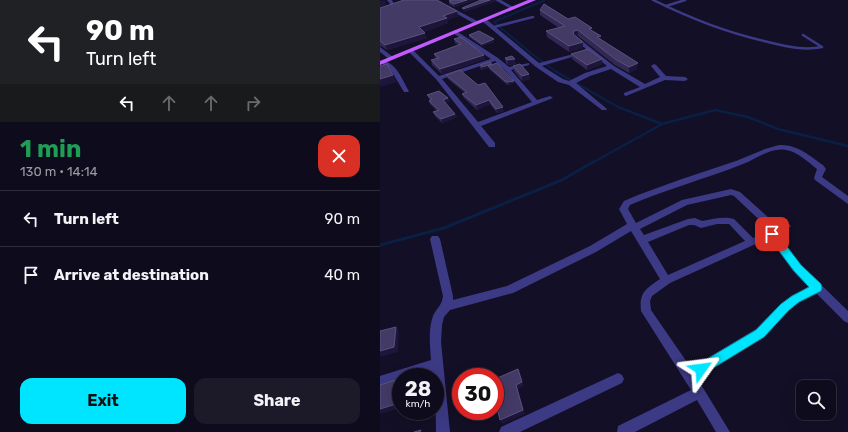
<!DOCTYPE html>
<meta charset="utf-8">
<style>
body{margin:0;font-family:Rubik,sans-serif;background:#1c1929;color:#f1f3f6;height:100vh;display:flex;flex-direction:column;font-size:15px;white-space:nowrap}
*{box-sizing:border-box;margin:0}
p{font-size:13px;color:#9b9ba3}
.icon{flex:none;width:22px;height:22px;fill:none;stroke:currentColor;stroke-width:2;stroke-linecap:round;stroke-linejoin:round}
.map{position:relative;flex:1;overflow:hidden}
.sheet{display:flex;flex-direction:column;background:#0e0b1c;width:380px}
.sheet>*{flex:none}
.banner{background:#202124;color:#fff;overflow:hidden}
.controls{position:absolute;left:416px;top:380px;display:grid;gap:8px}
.controls a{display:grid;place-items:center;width:40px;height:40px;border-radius:8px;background:#0e0b1c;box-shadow:0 4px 16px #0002,0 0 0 1px #2e2b3b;font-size:20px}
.speed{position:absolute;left:12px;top:368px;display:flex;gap:8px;font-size:20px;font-weight:700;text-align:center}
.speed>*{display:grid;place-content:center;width:52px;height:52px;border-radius:50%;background:#0e0b1c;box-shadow:0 4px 16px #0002,0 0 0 1px #2e2b3b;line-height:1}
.speed small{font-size:10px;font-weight:400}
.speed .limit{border:6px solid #d22;background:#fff;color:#111}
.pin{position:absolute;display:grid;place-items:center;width:34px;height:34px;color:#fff;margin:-17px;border-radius:8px;box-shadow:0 2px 6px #0006}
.me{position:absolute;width:44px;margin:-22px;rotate:59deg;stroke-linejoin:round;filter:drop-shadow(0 0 3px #0008)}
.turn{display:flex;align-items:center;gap:14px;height:84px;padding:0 20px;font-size:18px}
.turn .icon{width:52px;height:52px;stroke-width:2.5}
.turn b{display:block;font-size:28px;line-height:34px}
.lanes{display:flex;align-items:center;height:38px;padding:0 20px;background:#0003;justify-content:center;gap:20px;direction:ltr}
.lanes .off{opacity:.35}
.round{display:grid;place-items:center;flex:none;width:42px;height:42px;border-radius:12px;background:#1c1929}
.headline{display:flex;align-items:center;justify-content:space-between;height:68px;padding:0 20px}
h1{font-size:24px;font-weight:700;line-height:30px;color:#1e9e55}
.cta{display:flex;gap:8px;margin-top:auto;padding:8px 20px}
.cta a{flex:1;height:46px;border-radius:12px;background:#00e5ff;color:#111;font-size:16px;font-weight:700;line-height:46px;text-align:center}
.cta a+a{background:#1c1929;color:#f1f3f6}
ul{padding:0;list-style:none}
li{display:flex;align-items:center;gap:12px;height:56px;padding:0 20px;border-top:1px solid #2e2b3b}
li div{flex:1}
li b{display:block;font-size:15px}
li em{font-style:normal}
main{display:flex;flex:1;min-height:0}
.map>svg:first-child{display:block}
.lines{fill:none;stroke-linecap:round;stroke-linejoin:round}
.stream-far2{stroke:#0a1f44;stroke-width:2}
.stream-far1{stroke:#0a1f44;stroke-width:2.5}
.stream{stroke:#0a1f44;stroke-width:3}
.lane{stroke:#3d3a85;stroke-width:2.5}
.street{fill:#3d3a85;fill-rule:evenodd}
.primary{fill:#c25bff;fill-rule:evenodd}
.wall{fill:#312854}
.shaded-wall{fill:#1d163a}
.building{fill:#433a66;stroke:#5a527e}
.route{fill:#00e5ff;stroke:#0095a6}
</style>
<main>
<section class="sheet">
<div class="banner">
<div class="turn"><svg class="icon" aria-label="left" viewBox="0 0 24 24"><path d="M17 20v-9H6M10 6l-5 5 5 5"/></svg><div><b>90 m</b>Turn left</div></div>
<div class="lanes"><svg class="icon" aria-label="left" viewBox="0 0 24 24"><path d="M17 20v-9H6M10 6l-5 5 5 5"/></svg><svg class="icon off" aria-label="ahead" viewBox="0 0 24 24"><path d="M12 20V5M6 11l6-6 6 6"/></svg><svg class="icon off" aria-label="ahead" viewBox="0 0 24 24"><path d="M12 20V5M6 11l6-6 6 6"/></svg><svg class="icon off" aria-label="right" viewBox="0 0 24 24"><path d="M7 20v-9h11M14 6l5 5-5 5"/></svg></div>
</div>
<div class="headline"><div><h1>1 min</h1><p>130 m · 14:14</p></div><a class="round" style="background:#d93025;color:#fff"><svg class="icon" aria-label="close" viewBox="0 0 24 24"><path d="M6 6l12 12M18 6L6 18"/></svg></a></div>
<ul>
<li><svg class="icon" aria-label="left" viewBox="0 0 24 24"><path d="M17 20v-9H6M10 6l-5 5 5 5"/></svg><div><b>Turn left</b></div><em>90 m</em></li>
<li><svg class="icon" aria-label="arrive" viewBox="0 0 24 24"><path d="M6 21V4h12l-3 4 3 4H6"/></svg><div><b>Arrive at destination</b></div><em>40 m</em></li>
</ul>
<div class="cta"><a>Exit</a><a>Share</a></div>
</section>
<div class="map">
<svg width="468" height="432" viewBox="0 0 468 432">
<rect width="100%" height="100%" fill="#130f26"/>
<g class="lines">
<path class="stream-far2" d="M165 0 114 22 152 54 177 72"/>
<g class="stream-far1">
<path d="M175 71 238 107 282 124"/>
<path d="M212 163 282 124 335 110 368 117 398 129 468 146"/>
</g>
<path class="stream" d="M0 245 64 228 182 180 213 162"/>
<g class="lane">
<path d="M273 0C312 19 345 32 388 42 405 46 424 51 442 47L423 35"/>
<path d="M286 6 305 0"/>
<path d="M114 27 153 17"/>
</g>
<g class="street">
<path d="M7 0H12L15 6 0 12V8L11 5Z"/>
<path d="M115 0H121L135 8 131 9Z"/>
<path d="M67 5 99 22 100 23 95 24 65 7V6Z"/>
<path d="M102 19H106L159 63 205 51V53L162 66 183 79 189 81 205 73 227 66 195 40V38L197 37 234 66 265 84 280 77 271 66 274 64 276 65 286 76 305 77 308 79 305 81 285 80 246 96 244 95V93L260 87 231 69 210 76 196 83 227 109 226 110H222L189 85 178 82 156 67 102 21Z"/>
<path d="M75 30 118 58 129 67 149 63V65L131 70 157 100 170 96 173 98 101 126 115 143V147H109L56 79 28 51 33 50 59 76 111 59 73 33 72 32ZM115 61 125 70 152 102 98 122 62 79Z"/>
<path d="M0 47 13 57V59H9L0 52Z"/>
<path d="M0 61C16 60 22 80 29 91L28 92H24L9 67 0 63Z"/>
<path d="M399 145C417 144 430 156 443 165L446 169 442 177 468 196V204L435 180 434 178 437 169C428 162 418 152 406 150 391 147 376 159 363 164 325 179 287 189 250 205L248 209 256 223 302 200 351 189 360 192 398 226 406 223 409 224 411 226 409 228 397 235 421 265 468 311V323L464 321 436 293 419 302 409 310 384 337 317 378 350 432H336L317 400 255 432H237L238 426 311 390 261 311C259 292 266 289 280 279L251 231 216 252 133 293 70 310 64 317 62 325 61 342 70 432H56L55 377H52V371L34 377H21V381L0 388V376L51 360C50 345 48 330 53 316 57 307 62 306 63 296L50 239 52 236H58L60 239 73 296V300L127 286 210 246 247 224 239 209 244 201 258 195 299 180 356 161 385 149ZM351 195 354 196 390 230 373 238 354 219C344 216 333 219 322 221L315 218 308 219 264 235 260 229 307 205ZM337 224H349L365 241 288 275 268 242 309 225H314L321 228ZM389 238 413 271 429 287 411 296 401 304 376 329 311 368 271 310 270 301 272 296 290 283Z"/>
<path d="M238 373 242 375 244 379 242 383 140 432H119L121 427Z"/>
</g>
<path class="primary" d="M148 0H156L0 65V61Z"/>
</g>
<g class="wall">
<path d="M73 0H96L75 7 69 4V1Z"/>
<path d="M59 1 78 16 67 20 68 23 44 32 47 38 7 50 1 46H0V8L62 1Z"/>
<path d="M160 10 188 19 212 31 221 36V40L257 69 249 73 235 65 198 36H196L203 48 189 52 167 37 166 31 179 28 160 15Z"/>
<path d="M89 35 114 42 102 46 89 37Z"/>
<path d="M74 39 105 59 62 74 52 65 51 60 56 59 55 58 54 54 78 45 75 43Z"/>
<path d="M191 54 222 59V64L207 70 192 59Z"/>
<path d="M125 58 136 64 128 65 126 63Z"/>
<path d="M112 64V65L134 81V83L128 85 126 84 109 69V68L102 70 100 68V65Z"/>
<path d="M133 66 149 74 150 79 142 81 134 71Z"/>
<path d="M80 70 124 111 117 113 110 104 97 110 84 98 82 94 85 93 68 79 66 75Z"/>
<path d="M47 95 68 98 70 101 65 103 75 114 77 117 62 123 55 116 53 112 57 111 50 104 49 101 50 100 49 99Z"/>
</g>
<g class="shaded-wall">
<path d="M5 0 6 5 0 7V1Z"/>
<path d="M87 0H96L75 7 74 4Z"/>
<path d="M110 0H115V2L84 12 83 9Z"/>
<path d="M77 11 78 16 67 20 68 23 41 33 39 27 63 16Z"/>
<path d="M198 30V36L194 37 193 34 194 31Z"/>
<path d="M45 33 47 38 7 50 5 45Z"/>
<path d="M221 36V42L217 37Z"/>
<path d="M114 39V42L102 46V44Z"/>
<path d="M203 42V48L189 52V46Z"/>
<path d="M104 55 105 59 62 74 60 69Z"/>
<path d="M135 59 136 64 128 65 127 60Z"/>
<path d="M222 59V64L207 70V65Z"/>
<path d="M258 63 257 69 249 73V67Z"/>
<path d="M112 64V66H108L109 68 102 70V67Z"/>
<path d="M149 74 150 79 142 81V76Z"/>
<path d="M13 75 17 82 0 87V79Z"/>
<path d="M134 81V83L128 85V82Z"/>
<path d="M68 98 70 101 64 104 63 100Z"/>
<path d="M109 100 110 104 97 110 96 105Z"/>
<path d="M123 107 124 111 117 113 116 109Z"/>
<path d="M75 114 77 117 62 123 61 119Z"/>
<path d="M16 327 19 331 18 352 0 357V351Z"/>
<path d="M138 369 144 386 138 389 145 414 122 424 120 420 136 385Z"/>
<path d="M16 380 20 384V408L0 414V409Z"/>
</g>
<g class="building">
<path d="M24 0H57L77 11 63 16 67 18 39 27 45 33 5 45 0 41V8Z"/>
<path d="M73 0H87L74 4 69 1Z"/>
<path d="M101 0H110L83 9 82 8Z"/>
<path d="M164 4 188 19 195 17 212 28 209 29 221 36 217 37 258 63 249 67 235 59 198 30 194 31 193 34 203 42 189 46 166 31 185 26 160 10Z"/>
<path d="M99 31 114 39 102 44 89 35Z"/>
<path d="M81 37 104 55 60 69 51 60 59 58 54 54 81 44 74 39Z"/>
<path d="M208 49 222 59 207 65 191 54Z"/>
<path d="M132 56 135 59 127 60 125 58Z"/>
<path d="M110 62 112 64 102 67 100 65Z"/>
<path d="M117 63 134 81 128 82 125 81 108 66Z"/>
<path d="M7 64 13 75 0 79V66Z"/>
<path d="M140 64 149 74 142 76 133 66Z"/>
<path d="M80 70 98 85 105 83 123 107 116 109 109 100 96 105 82 94 87 92 66 75Z"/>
<path d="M59 91 68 98 63 100 75 114 61 119 53 112 59 110 49 101 52 99 47 95Z"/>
<path d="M16 327 14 347 0 351V331Z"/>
<path d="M138 369 142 382 136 385 143 410 120 420 115 399V379Z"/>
<path d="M110 370 112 377H95V376Z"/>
<path d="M16 380V404L0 409V385Z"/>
<path d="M41 430 40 432H34Z"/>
</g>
<path class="route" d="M392 230 395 231 421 265 441 284 442 288 441 291 419 302 409 310 384 337 325 373 321 375 317 373 315 369 317 365 376 330 401 304 412 296 429 287 414 271 388 236 387 234Z"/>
</svg>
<div class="controls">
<a><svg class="icon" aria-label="search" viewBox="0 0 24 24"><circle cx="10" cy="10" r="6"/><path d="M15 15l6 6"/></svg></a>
</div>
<div class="speed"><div>28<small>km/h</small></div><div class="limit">30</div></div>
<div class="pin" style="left:392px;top:234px;background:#d93025"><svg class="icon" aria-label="arrive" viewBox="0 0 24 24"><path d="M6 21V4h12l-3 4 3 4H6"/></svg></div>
<svg class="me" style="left:321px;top:369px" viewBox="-20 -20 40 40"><path d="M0-17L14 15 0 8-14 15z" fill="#00e5ff" stroke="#fff" stroke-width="4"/></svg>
</div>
</main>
